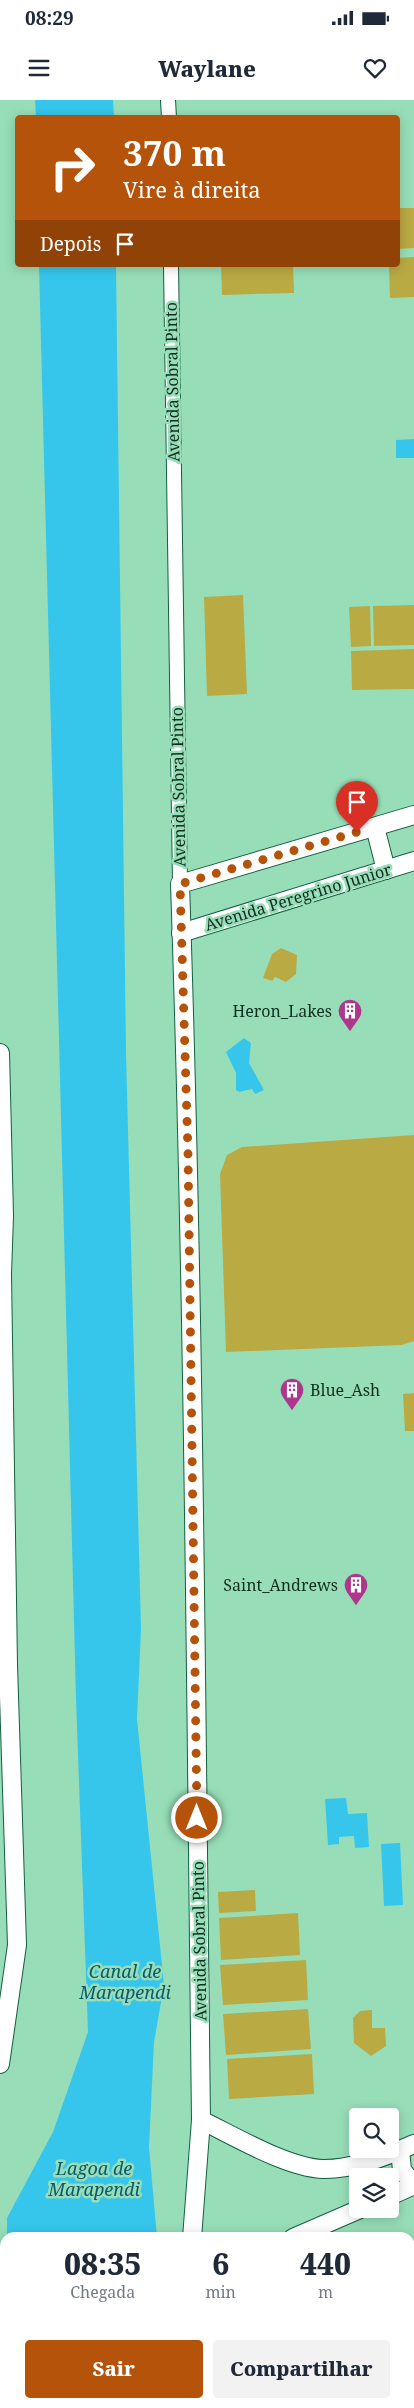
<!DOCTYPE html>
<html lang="pt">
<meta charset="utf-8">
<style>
body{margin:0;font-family:"Noto Serif",serif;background:#f2f2f3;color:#1f2937;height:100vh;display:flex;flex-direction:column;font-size:19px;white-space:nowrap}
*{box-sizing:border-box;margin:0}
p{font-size:16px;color:#747a83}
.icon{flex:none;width:28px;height:28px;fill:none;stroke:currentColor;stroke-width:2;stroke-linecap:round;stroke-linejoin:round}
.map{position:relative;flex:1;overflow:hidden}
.side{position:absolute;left:0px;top:2132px;width:415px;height:176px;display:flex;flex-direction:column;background:#fff;border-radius:15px 15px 0 0;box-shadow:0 2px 12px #0003}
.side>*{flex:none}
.guide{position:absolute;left:15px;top:15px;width:385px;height:152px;border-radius:5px;box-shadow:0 2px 12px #0003;background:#b45309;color:#fff;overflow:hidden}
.buttons{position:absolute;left:349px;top:2008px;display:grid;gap:10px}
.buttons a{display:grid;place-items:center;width:50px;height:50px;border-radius:5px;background:#fff;box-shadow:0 2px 12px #0003;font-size:25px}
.pin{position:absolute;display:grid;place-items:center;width:42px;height:42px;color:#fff;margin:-51px -21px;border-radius:50% 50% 50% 0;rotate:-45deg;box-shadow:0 0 5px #0007}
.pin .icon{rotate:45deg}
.me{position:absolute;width:55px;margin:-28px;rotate:0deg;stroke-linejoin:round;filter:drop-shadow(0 0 4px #0008)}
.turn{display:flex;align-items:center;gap:18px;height:105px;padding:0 25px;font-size:22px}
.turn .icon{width:65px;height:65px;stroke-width:2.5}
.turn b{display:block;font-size:35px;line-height:42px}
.then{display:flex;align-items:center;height:48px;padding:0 25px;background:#0003;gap:10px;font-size:19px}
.eta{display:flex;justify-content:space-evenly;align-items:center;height:85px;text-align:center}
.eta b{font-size:30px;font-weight:800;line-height:35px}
.cta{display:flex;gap:10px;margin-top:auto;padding:10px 25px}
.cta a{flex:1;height:58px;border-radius:5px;background:#b45309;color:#fff;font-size:20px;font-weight:800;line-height:58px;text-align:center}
.cta a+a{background:#f2f2f3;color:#1f2937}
.status{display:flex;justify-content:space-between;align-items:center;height:35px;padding:0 25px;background:#fff;direction:ltr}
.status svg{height:14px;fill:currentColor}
header{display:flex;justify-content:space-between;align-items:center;height:65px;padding:0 25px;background:#fff;font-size:22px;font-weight:800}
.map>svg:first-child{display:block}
.green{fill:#baaa44}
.water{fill:#36c6ec}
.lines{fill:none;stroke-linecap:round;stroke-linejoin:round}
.minor-casing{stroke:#136040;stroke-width:16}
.tertiary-casing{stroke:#136040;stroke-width:20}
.minor{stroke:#fff;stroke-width:14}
.tertiary{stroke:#fff;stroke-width:18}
.route{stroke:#b45309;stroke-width:9;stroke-dasharray:0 16.2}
.labels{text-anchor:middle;stroke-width:5;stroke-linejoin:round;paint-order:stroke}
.street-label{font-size:16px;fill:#102e20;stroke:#97deb8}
.poi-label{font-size:16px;fill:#102e20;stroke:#97deb8;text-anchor:end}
.water-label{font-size:18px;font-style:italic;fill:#0b5a6e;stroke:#97deb8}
</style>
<div class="status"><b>08:29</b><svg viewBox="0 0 49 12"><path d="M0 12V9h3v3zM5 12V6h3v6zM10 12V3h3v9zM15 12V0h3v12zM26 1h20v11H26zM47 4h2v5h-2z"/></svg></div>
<header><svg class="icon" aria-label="menu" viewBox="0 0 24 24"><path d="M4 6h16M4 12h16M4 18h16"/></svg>Waylane<svg class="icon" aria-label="heart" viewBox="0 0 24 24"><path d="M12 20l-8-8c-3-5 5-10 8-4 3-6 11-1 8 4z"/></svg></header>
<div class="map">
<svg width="414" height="2308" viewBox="0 0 414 2308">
<rect width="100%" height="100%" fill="#97deb8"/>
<g class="green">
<path d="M398 108H414V148L398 149Z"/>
<path d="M414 157V197L390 198 389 165H398V158Z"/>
<path d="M221 165H293L294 193 222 195Z"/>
<path d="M243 495 247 594 207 596 204 497Z"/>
<path d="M414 505V545L374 546 373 506Z"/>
<path d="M370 506 371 546 351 547 349 507Z"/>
<path d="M414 549V589L352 590 351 551Z"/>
<path d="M281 848 297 855 296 874 286 882 275 877 272 881 263 878 272 854Z"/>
<path d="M414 1035V1241L402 1245 226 1252 220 1074 227 1055 242 1047Z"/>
<path d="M414 1293V1331H405L403 1294Z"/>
<path d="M255 1790 256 1811 219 1813 218 1792Z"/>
<path d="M298 1813 300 1855 221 1860 219 1818Z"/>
<path d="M306 1860 308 1900 223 1905 220 1865Z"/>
<path d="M308 1909 311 1949 226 1955 223 1914Z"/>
<path d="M372 1910V1928H385L386 1946 371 1956 354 1943 353 1918 360 1911Z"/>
<path d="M312 1954 314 1994 229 1999 227 1959Z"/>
<rect x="132" y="2304" width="54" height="4"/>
<path d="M334 2304H409L411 2308H331V2305Z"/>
</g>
<g class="water">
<path d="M35 0H113L114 17H36Z"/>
<path d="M39 165H116L126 953 141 1529 137 1619 164 1885 154 1942 149 2047 157 2137H7V2118L53 2032 88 1932 76 1599Z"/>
<path d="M414 339V358H396V340Z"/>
<path d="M244 938 251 943 249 963 264 990 255 994 252 989 239 992 236 990V973L226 952Z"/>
<path d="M346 1698 348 1714 367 1713 369 1747 355 1748 354 1736 339 1737V1744L328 1745 325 1699Z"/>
<path d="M400 1743 403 1805 384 1806 381 1744Z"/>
<path d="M5 2171V2304H132V2308H0V2220L3 2212Z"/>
</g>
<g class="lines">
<defs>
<g id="minor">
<path d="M168 0 169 18"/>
<path d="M171 165 180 784"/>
<path d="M410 2247 414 2245"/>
<path d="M311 2304V2308"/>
</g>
<g id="tertiary">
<path d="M375 727 386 770"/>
<path d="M181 833 414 761"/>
<path d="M0 953 4 1116 2 1174 8 1565 17 1845 0 1964"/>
<path d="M201 2020C234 2036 286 2067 322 2069 352 2070 387 2056 414 2044"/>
<path d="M400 2050 402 2070 414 2085"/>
<path d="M390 2096 414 2085"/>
<path d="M192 2138 201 2020C196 1608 194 1196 180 784L414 715"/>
<path d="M293 2138 360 2109"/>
</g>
</defs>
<use href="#minor" class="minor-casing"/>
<use href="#tertiary" class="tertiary-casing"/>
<use href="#minor" class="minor"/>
<use href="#tertiary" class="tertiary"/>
</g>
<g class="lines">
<path class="route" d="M197 1718 188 1053 180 784 357 732"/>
</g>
<defs>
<symbol id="building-pin" viewBox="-11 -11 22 30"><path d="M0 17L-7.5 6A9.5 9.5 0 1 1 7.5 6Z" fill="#ad378d" stroke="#97deb8"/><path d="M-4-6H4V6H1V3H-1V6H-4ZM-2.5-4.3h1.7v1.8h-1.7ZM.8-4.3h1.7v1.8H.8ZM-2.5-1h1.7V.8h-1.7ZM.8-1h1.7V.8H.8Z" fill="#fff"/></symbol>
</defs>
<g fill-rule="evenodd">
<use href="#building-pin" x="336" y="897" width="28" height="38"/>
<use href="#building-pin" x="278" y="1276" width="28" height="38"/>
<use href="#building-pin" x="342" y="1471" width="28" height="38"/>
</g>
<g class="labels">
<g class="street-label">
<text transform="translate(172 282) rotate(-91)" y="6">Avenida Sobral Pinto</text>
<text transform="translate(178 687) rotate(-91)" y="6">Avenida Sobral Pinto</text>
<text transform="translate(298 797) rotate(-17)" y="6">Avenida Peregrino Junior</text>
<text transform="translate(199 1841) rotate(-91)" y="6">Avenida Sobral Pinto</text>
</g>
<g class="poi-label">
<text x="332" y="917">Heron_Lakes</text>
<text x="310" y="1296" text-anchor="start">Blue_Ash</text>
<text x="338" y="1491">Saint_Andrews</text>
</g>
<g class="water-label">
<text x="125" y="1878">Canal de<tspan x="125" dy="21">Marapendi</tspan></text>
<text x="94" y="2075">Lagoa de<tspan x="94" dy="21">Marapendi</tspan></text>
</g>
</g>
</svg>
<div class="buttons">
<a><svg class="icon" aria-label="search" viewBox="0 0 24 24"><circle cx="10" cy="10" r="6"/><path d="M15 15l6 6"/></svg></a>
<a><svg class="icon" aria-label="layers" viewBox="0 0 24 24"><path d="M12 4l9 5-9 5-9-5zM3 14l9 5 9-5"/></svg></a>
</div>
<div class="pin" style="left:357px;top:732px;background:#d93025"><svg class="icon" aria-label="arrive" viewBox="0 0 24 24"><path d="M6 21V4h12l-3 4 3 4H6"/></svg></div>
<svg class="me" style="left:197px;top:1718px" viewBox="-20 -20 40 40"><circle r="17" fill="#b45309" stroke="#fff" stroke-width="3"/><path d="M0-11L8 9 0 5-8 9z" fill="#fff"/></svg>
<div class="guide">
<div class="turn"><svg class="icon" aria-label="right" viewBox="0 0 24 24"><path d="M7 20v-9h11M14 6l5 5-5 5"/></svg><div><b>370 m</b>Vire à direita</div></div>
<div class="then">Depois<svg class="icon" aria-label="arrive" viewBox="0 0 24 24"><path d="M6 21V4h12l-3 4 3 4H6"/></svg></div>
</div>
<section class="side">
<div class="eta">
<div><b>08:35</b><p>Chegada</p></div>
<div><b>6</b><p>min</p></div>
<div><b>440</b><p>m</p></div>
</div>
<div class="cta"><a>Sair</a><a>Compartilhar</a></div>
</section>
</div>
